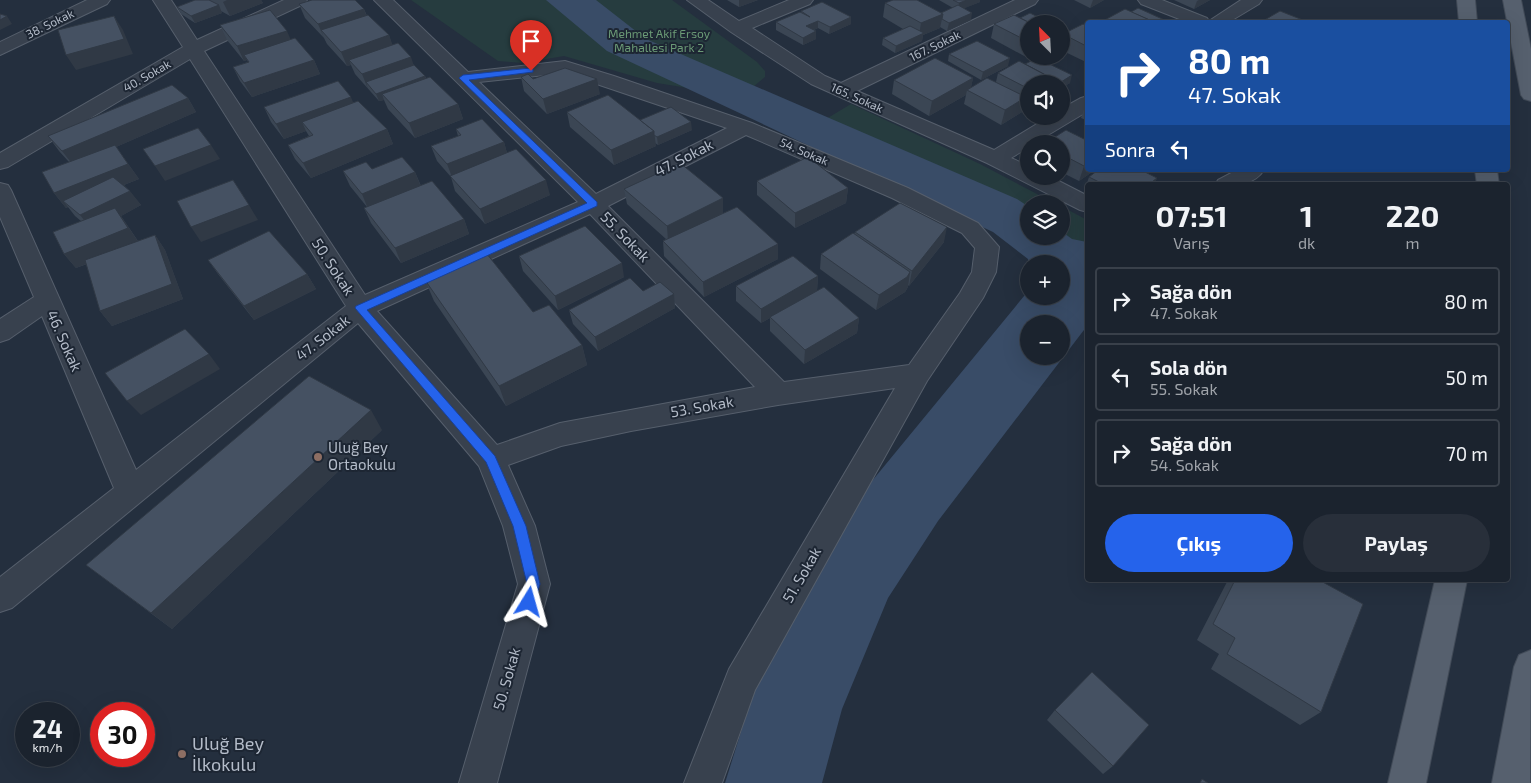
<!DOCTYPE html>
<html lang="tr">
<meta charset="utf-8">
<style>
body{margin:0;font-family:"Exo 2",sans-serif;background:#282f3a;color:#f1f3f6;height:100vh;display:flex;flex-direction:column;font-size:19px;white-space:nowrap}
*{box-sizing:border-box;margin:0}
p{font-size:16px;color:#a0a4aa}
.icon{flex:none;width:28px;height:28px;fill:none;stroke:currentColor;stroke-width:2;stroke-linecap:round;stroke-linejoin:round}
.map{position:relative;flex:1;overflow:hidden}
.side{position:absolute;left:1085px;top:182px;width:425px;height:400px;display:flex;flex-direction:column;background:#1b232e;border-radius:5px;box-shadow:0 5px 20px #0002,0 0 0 1px #39404a}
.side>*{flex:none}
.hud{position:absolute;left:1085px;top:20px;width:425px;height:152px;border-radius:5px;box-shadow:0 5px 20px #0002,0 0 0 1px #39404a;background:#1a4fa0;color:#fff;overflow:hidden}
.needle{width:32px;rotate:336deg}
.tools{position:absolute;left:1020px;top:15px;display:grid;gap:10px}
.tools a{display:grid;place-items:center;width:50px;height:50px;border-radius:50%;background:#1b232e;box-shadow:0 5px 20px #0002,0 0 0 1px #39404a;font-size:25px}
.speed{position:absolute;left:15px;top:702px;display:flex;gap:10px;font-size:25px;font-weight:700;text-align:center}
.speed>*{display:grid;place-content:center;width:65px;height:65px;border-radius:50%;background:#1b232e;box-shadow:0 5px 20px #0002,0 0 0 1px #39404a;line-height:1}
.speed small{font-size:12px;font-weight:400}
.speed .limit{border:8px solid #d22;background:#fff;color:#111}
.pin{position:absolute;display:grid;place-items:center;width:42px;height:42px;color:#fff;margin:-51px -21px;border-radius:50% 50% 50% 0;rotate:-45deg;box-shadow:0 0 5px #0007}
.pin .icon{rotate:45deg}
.me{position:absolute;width:55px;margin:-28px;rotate:8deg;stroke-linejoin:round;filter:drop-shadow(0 0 4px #0008)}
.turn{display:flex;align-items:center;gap:18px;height:105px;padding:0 20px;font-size:22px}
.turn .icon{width:65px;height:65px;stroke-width:2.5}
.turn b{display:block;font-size:35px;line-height:42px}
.then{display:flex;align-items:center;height:48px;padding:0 20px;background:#0003;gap:10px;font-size:19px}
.eta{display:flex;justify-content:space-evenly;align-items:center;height:85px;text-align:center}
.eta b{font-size:30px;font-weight:700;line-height:35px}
.button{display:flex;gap:10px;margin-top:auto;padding:10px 20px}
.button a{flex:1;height:58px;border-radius:30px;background:#2563eb;color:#fff;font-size:20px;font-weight:700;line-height:58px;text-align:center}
.button a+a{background:#282f3a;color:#f1f3f6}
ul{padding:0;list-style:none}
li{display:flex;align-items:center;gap:15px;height:68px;margin:0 10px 8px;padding:0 10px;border:2px solid #39404a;border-radius:5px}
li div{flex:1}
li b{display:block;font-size:19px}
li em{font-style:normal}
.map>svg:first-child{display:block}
.green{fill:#263c3f}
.water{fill:#394c67;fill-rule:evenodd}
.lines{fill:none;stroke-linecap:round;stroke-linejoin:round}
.street-casing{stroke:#565f6c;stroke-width:2}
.primary-casing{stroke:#414a57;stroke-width:2}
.street{fill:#38414e;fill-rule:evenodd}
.primary{fill:#56606e;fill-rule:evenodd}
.wall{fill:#3b4654}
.shaded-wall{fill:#303945}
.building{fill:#455162;stroke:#303945}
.route{fill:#2563eb;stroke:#184099}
.education-dot{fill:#8d6e63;stroke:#1d2633;stroke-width:2}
.labels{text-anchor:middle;stroke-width:4;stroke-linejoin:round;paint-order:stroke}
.far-street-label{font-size:12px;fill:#b4bcc9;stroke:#1d2633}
.far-park-label{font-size:12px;fill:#6b9a76;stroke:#1d2633}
.street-label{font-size:15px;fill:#b4bcc9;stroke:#1d2633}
.poi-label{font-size:15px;fill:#b4bcc9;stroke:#1d2633;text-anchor:start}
.near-poi-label{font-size:18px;fill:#b4bcc9;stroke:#1d2633;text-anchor:start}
</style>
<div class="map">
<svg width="1531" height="783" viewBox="0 0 1531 783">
<rect width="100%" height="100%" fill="#242f3e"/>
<g class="green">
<path d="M411 0H672L757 62 765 71V77L746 93 713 92 657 83 564 56 522 63 498 61Z"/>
<path d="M851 104 980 164 1056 204H1029V236H1061V206L1087 220V268L801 134Z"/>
</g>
<path class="water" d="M546 0H596L646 39 1017 199 1029 207V236H1061V231L1072 239 1087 242V326L938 521 888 598 842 709 822 783H725L755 687 858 498 1029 290V296H1061V264H1029L1028 259 993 232 607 51ZM1029 324H1061V356H1029Z"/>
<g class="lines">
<defs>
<g id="street">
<path d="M87 0H110L107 4 0 55V42Z"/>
<path d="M153 0H171L197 40 284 0H307L304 4 204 51 365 295 578 202 374 0H393L468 72 565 61 614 76 752 123 908 188 978 223 999 247 996 272 983 298 927 381 755 690 722 783H684L729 669 895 388 778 405 631 431 561 446 508 465 535 526 550 584 497 783H459L518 584 503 526 479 466 358 323 12 608 0 612V577L114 488 42 316 9 339 0 342V319L34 297 0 217V183L8 185 11 190 136 470 346 306 190 59 8 167 0 169V153L183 47ZM564 73 727 128 596 194 479 82ZM746 135 892 198 962 233 975 248 972 272 960 293 909 365 784 382 608 206ZM590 214 755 387 560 423 497 445 377 311Z"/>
<path d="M687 0H708L739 21 789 0H813L810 4 752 28 825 76 841 83 1015 0H1038L1035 4 857 91 994 150 1050 116H1061V109L1081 98 1088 96V111L1033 144H1029V147L1011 158 1029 166V176H1049L1088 196V212L1080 210 987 163 811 84 731 32Z"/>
<path d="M1138 0H1162L1207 18 1209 21 1241 0H1262L1259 4 1229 22H1187L1141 4Z"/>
<path d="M1237 170H1264C1253 187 1233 185 1215 185L1218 180Z"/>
</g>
<g id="primary">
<path d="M1457 0H1475L1477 22H1459Z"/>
<path d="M1503 0H1521L1531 49V101L1524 99 1521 95Z"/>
<path d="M1475 170H1497L1499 185H1477Z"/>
<path d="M1435 580H1467L1426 783H1388Z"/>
<path d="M1531 650 1530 783H1492L1514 667 1519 655Z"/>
</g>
</defs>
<use href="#street" class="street-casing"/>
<use href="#primary" class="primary-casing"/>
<use href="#street" class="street"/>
<use href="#primary" class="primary"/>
</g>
<g class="wall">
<path d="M195 0H261L263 3 230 16 221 11 222 13 195 23 181 14 177 7Z"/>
<path d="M727 0H758L739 7Z"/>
<path d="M939 0H980V2L964 8 971 20 947 31 940 27V28L923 35 922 41 895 53 882 45 883 38 903 29 883 17 885 3 941 13 953 8Z"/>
<path d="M1074 0H1104L1090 8Z"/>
<path d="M1174 0H1210L1194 9Z"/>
<path d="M299 4 364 9 367 16 389 35 392 45 414 65 425 76 426 78 458 104 463 119 415 138 388 109 384 100 379 101 355 74 351 65 347 66 327 44 324 38 305 18Z"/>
<path d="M801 11 851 17V24L829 34 818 28 814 30 816 39 803 45 776 30V22L801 12Z"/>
<path d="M1020 18 1029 24V56L1026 57 991 38 994 24Z"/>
<path d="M220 25 291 40 314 60 320 74 252 97 240 81 233 67 248 62 247 60 244 61 227 40Z"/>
<path d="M1088 26V63L1061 50V28L1066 31 1065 33Z"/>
<path d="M949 54 1008 66 981 80 948 61Z"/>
<path d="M1025 64 1070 83 1061 88V84H1029V106L1024 103 1022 112 1001 125 964 104 966 95 929 116 892 94 894 80 973 78 971 87 996 82 998 73Z"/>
<path d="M521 77 533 79 600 94 547 114 524 91Z"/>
<path d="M188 98 196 112 116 147 139 179 124 185 141 205 121 216 138 241 155 235 165 250 183 299 112 326 100 311 87 264 76 268 64 254 81 221 75 216 68 207 66 208 54 193 69 162 59 151 48 136Z"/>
<path d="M353 102 387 129 393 144 311 178 295 159 288 145 309 136 306 131 284 139 271 122 264 107Z"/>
<path d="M1088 102V121L1081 118 1086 103Z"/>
<path d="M567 112 640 120 692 130 658 145 655 143 656 146 614 165 570 127Z"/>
<path d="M456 129 504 142 507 153 550 195 485 224 455 191 451 177 437 161 431 146 458 136Z"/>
<path d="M1066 130 1088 170H1095L1079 181 1061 172V144Z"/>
<path d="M372 169 415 172 421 186 464 219 469 234 401 263 371 223 364 208 367 207 350 186 343 171Z"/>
<path d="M1089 177 1157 178 1154 185H1088V194L1084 192Z"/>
<path d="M757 181 848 188 846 203 795 228 757 195Z"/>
<path d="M624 189 723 198V213L778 259 704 297 664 256 663 241 666 239 627 204Z"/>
<path d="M855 232 944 242 909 286 908 285V287L905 292 876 310 820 269 821 254 854 234Z"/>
<path d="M519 256 624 277 558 310 523 271Z"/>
<path d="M208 260 307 274 316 289 254 320 218 274Z"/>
<path d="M818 276 817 291 859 318 857 333 804 364 770 331V318L761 323 736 301V286Z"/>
<path d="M425 280 533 312 582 345 587 365 506 406 434 301Z"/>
<path d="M643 291 674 294 675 308 598 351 573 324 569 310Z"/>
<path d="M382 430 172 629 86 565Z"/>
<path d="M1228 580H1319L1321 712 1300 725 1211 669 1219 654 1197 640Z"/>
<path d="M1055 710 1113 766 1103 774 1047 720Z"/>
</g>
<g class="shaded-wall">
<path d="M227 0H261L263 3 230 16 223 2Z"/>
<path d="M739 0H758L739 7Z"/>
<path d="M967 0H980V2L958 11 959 3Z"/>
<path d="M1093 0H1104L1090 8Z"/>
<path d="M1199 0H1210L1194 9 1197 1Z"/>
<path d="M219 5 222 13 195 23 191 16Z"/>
<path d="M364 9 369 23 321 30 324 38 318 24Z"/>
<path d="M972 13 971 20 947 31 949 23Z"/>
<path d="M943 14 940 28 923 35 922 41 895 53 896 46 919 35 921 23Z"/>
<path d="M7 16 12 24 0 30V20Z"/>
<path d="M114 16 123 30 133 54 76 70 66 55Z"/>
<path d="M851 17V24L829 34 830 27Z"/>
<path d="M818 21V28L806 33V26Z"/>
<path d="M287 31 293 45 244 55 247 60 244 61 237 46Z"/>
<path d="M816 31V39L803 45V38Z"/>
<path d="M1066 31 1065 35 1063 34 1061 39V33Z"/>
<path d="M389 35 394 49 349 60 351 65 347 66 341 52Z"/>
<path d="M1029 47V56L1026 57Z"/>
<path d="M411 57 416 72 366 82 368 89 362 74Z"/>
<path d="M1010 58 1008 66 981 80 983 72Z"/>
<path d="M314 60 320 74 252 97 244 83Z"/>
<path d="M1072 75 1070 83 1061 88V84H1058Z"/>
<path d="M425 76 428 84 382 94 384 100 379 101 376 94Z"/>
<path d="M973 78 970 92 967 90 966 95 929 116 932 101Z"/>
<path d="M597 79 600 94 547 114 543 99Z"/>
<path d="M351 97 357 112 302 122 306 131 284 139 276 124Z"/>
<path d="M1026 97 1022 112 1001 125 1005 110Z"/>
<path d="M188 98 196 112 116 147 139 179 69 206 63 201 68 207 66 208 54 193 73 165 62 151Z"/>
<path d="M458 104 463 119 415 138 409 123Z"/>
<path d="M691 122 692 130 658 145 657 137Z"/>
<path d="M387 129 393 144 311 178 303 163Z"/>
<path d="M654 131 656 146 614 165 611 150Z"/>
<path d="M504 142 508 157 452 177 447 164Z"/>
<path d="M211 145 220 159 165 181 155 166Z"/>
<path d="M1088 164V170H1095L1079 181 1084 166Z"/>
<path d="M415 172 421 187 368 209 362 194Z"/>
<path d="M1157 178 1154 185H1148Z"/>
<path d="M546 180 550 195 485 224 480 209Z"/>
<path d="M848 188 846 203 795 228V213Z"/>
<path d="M130 191 141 205 121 216 139 243 76 268 64 254 92 230 80 215Z"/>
<path d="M723 198V213L668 241 667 226Z"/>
<path d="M249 205 258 220 201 242 191 227Z"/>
<path d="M464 219 469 234 401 263 395 248Z"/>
<path d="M947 227 944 242 909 286 912 271Z"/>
<path d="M155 235 165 250 183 299 112 326 100 311Z"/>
<path d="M778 244V259L704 297 703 282Z"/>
<path d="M622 263 624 277 558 310 555 296Z"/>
<path d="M910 272 908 287 905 292 876 310 879 295Z"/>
<path d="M307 274 316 289 254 320 244 306Z"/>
<path d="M818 276 817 291 770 317V318L761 323V309Z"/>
<path d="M674 294 675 308 598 351 595 337Z"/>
<path d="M859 318 857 333 804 364 805 350Z"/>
<path d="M582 345 587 365 506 406 499 386Z"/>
<path d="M209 354 220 369 141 415 127 401Z"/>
<path d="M371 410 382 430 172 629 151 613Z"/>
</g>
<g class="building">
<path d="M195 0H209L219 5 191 16 177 7Z"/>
<path d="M312 0H355L364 9 318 24 299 4Z"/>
<path d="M893 0H917L943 14 921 23 885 3Z"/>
<path d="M953 0H967L959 3Z"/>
<path d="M822 2 851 17 830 27 818 21 806 26 816 31 803 38 776 22 800 12 810 17 801 11Z"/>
<path d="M958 5 972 13 949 23 942 19 943 14 941 13Z"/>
<path d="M1138 8 1169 22H1154L1131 12Z"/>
<path d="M1125 9 1154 22H1101Z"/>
<path d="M270 10 287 31 237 46 220 25Z"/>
<path d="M1280 11 1308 22H1261Z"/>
<path d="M1030 13 1052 24H1032L1020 18Z"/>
<path d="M0 14 7 16 0 20Z"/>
<path d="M368 15 389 35 341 52 321 30Z"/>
<path d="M1014 15 1032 24H1029V42L994 24Z"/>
<path d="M114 16 124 39 66 55 58 30Z"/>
<path d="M1083 24 1088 26V47L1063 34Z"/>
<path d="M910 26 924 33 896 46 883 38Z"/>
<path d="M1061 28 1066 31 1061 33Z"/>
<path d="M295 38 314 60 244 83 233 67 249 62 244 55Z"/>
<path d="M977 41 1010 58 983 72 949 54Z"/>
<path d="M398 43 411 57 362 74 349 60Z"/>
<path d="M935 58 973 78 932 101 894 80Z"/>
<path d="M1037 58 1072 75 1058 84H1054L1055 80 1025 64Z"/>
<path d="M1019 61 1055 80 1048 84H1029V89L998 73Z"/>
<path d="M414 65 425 76 376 94 366 82Z"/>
<path d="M565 68 597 79 543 99 521 77 528 74 533 79Z"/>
<path d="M430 77 458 104 409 123 382 94Z"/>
<path d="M987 78 1026 97 1005 110 967 90Z"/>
<path d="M338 81 351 97 276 124 264 107Z"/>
<path d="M172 85 188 98 62 151 48 136Z"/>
<path d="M608 95 654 131 611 150 567 112Z"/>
<path d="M358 101 387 129 303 163 288 145 313 135 302 122Z"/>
<path d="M671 107 691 122 657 137 654 135V131L640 120Z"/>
<path d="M482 119 504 142 447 164 431 146 461 135 456 129Z"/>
<path d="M198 128 211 145 155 166 143 149Z"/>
<path d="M1066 130 1088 141V164L1084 166 1061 154V144H1044Z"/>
<path d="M115 145 128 164 54 193 42 172Z"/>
<path d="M516 149 546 180 480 209 450 176Z"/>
<path d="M402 157 415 172 362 194 343 171 366 162 372 169Z"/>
<path d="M808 157 848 188 795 213 757 181Z"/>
<path d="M680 163 723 198 667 226 624 189Z"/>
<path d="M1098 170H1141L1157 178 1148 185H1105L1089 177Z"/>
<path d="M113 177 130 191 80 215 63 201Z"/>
<path d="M233 180 249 205 191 227 177 201Z"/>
<path d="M432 181 464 219 395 248 364 208Z"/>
<path d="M900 203 947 227 912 271 855 232Z"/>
<path d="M737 207 778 244 703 282 663 241Z"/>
<path d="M115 208 128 228 64 254 53 232Z"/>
<path d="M585 226 622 263 555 296 519 256Z"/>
<path d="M269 231 307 274 244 306 208 260Z"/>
<path d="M853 233 910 272 907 277 879 295 821 254Z"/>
<path d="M155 235 172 284 100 311 85 260Z"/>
<path d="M487 254 533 312 549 305 582 345 499 386 425 280Z"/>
<path d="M793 256 818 276 761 309 736 286Z"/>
<path d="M630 278 643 291 660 282 674 294 595 337 569 310Z"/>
<path d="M824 287 859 318 805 350 770 317Z"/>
<path d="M185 329 209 354 127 401 105 373Z"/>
<path d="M309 376 371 410 151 613 86 565Z"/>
<path d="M1235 580H1319L1363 604 1321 712 1227 654 1235 638 1213 624Z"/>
<path d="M1092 672 1149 725 1113 766 1055 710Z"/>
<path d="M1202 779 1208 783H1200Z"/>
</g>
<path class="route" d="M531 68 533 69V72L469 80 597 202V206L367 310 495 456 526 526 540 584 534 606 529 608 524 606 522 602 527 584 513 526 486 462 355 308 356 306 587 203 459 78 463 75Z"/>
<g class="education-dot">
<circle cx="318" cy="457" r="5"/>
<circle cx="182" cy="754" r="5"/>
</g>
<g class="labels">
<g class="far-street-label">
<text transform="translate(50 24) rotate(-26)" y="4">38. Sokak</text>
<text transform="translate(935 46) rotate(-26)" y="4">167. Sokak</text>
<text transform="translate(147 76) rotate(-30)" y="4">40. Sokak</text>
<text transform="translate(857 98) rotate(24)" y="4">165. Sokak</text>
<text transform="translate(804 152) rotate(23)" y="4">54. Sokak</text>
</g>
<g class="far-park-label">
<text x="659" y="38">Mehmet Akif Ersoy<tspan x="659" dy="14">Mahallesi Park 2</tspan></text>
</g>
<g class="street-label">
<text transform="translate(684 158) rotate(-27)" y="5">47. Sokak</text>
<text transform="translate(625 237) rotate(46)" y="5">55. Sokak</text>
<text transform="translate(333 267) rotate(57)" y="5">50. Sokak</text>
<text transform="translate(323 338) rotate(-38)" y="5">47. Sokak</text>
<text transform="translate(64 341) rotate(66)" y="5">46. Sokak</text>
<text transform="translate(702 407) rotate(-10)" y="5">53. Sokak</text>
<text transform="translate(802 575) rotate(-60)" y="5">51. Sokak</text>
<text transform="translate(507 679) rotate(-74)" y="5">50. Sokak</text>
</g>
<g class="poi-label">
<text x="328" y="453">Uluğ Bey<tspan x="328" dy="17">Ortaokulu</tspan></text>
</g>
<g class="near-poi-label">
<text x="192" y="750">Uluğ Bey<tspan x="192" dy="21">İlkokulu</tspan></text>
</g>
</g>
</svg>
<div class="tools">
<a><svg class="needle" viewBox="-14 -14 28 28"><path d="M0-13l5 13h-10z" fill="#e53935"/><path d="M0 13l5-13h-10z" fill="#a0a4aa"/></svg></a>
<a><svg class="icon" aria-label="sound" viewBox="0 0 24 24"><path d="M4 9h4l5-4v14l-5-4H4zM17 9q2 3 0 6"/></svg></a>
<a><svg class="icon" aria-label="search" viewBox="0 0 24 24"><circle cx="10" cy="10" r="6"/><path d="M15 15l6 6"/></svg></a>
<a><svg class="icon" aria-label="layers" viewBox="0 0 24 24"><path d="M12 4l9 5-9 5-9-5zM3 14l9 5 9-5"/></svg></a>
<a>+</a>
<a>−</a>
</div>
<div class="speed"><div>24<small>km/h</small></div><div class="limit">30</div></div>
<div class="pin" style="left:531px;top:71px;background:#d93025"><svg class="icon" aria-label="arrive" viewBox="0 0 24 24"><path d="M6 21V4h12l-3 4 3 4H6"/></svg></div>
<svg class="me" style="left:529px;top:602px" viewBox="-20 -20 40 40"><path d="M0-17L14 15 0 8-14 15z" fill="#2563eb" stroke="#fff" stroke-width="4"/></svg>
<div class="hud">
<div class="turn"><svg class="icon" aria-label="right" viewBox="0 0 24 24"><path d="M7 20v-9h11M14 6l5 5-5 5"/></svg><div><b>80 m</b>47. Sokak</div></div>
<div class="then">Sonra<svg class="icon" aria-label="left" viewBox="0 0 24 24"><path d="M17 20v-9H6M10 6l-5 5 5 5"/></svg></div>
</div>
<section class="side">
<div class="eta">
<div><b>07:51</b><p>Varış</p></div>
<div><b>1</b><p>dk</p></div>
<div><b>220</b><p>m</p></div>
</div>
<ul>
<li><svg class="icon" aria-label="right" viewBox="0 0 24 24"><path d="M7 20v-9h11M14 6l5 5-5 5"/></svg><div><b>Sağa dön</b><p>47. Sokak</p></div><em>80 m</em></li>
<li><svg class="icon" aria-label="left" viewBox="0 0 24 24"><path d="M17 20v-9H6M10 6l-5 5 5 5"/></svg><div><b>Sola dön</b><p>55. Sokak</p></div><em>50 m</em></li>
<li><svg class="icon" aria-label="right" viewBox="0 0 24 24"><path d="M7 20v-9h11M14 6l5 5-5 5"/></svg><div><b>Sağa dön</b><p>54. Sokak</p></div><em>70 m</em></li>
</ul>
<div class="button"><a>Çıkış</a><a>Paylaş</a></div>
</section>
</div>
